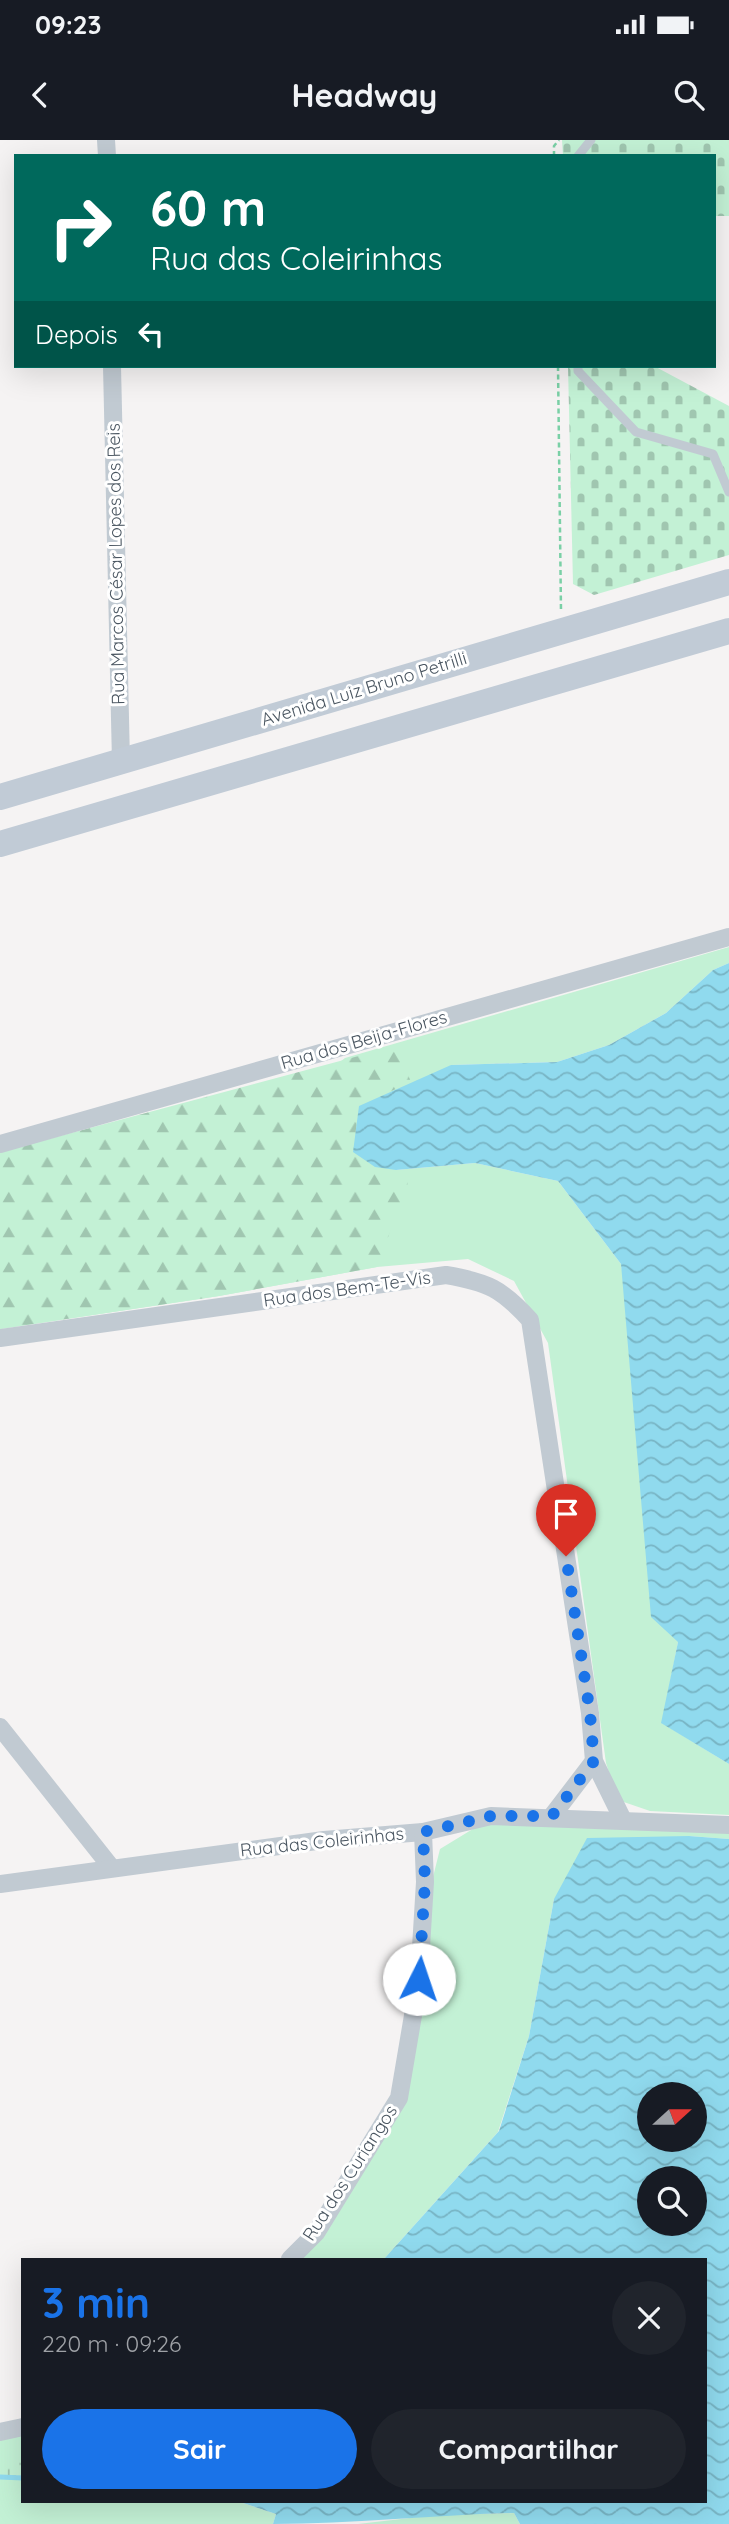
<!DOCTYPE html>
<html lang="pt">
<meta charset="utf-8">
<style>
body{margin:0;font-family:Quicksand,sans-serif;background:#20242c;color:#f1f3f6;height:100vh;display:flex;flex-direction:column;font-size:26px;white-space:nowrap}
*{box-sizing:border-box;margin:0}
p{font-size:23px;color:#9ea1a6}
.icon{flex:none;width:38px;height:38px;fill:none;stroke:currentColor;stroke-width:2;stroke-linecap:round;stroke-linejoin:round}
.map{position:relative;flex:1;overflow:hidden}
.drawer{position:absolute;left:21px;top:2118px;width:686px;height:245px;display:flex;flex-direction:column;background:#171b24;border-radius:0px;box-shadow:0 7px 28px #0002}
.drawer>*{flex:none}
.top-card{position:absolute;left:14px;top:14px;width:702px;height:214px;border-radius:0px;box-shadow:0 7px 28px #0002;background:#00695c;color:#fff;overflow:hidden}
.needle{width:46px;rotate:69deg}
.buttons{position:absolute;left:637px;top:1942px;display:grid;gap:14px}
.buttons a{display:grid;place-items:center;width:70px;height:70px;border-radius:50%;background:#171b24;box-shadow:0 7px 28px #0002;font-size:35px}
.pin{position:absolute;display:grid;place-items:center;width:60px;height:60px;color:#fff;margin:-72px -30px;border-radius:50% 50% 50% 0;rotate:-45deg;box-shadow:0 0 7px #0007}
.pin .icon{rotate:45deg}
.me{position:absolute;width:77px;margin:-38px;rotate:4deg;stroke-linejoin:round;filter:drop-shadow(0 0 5px #0008)}
.turn{display:flex;align-items:center;gap:24px;height:147px;padding:0 21px;font-size:32px}
.turn .icon{width:91px;height:91px;stroke-width:2.5}
.turn b{display:block;font-size:49px;line-height:60px}
.then{display:flex;align-items:center;height:66px;padding:0 21px;background:#0003;gap:14px;font-size:26px}
.round{display:grid;place-items:center;flex:none;width:74px;height:74px;border-radius:37px;background:#20242c}
.overview{display:flex;align-items:center;justify-content:space-between;height:119px;padding:0 21px}
h1{font-size:42px;font-weight:800;line-height:52px;color:#1a73e8}
.primary-button{display:flex;gap:14px;margin-top:auto;padding:14px 21px}
.primary-button a{flex:1;height:80px;border-radius:42px;background:#1a73e8;color:#fff;font-size:28px;font-weight:800;line-height:80px;text-align:center}
.primary-button a+a{background:#20242c;color:#f1f3f6}
.status{display:flex;justify-content:space-between;align-items:center;height:49px;padding:0 35px;background:#171b24;direction:ltr}
.status svg{height:19px;fill:currentColor}
header{display:flex;justify-content:space-between;align-items:center;height:91px;padding:0 21px;background:#171b24;font-size:32px;font-weight:800}
.map>svg:first-child{display:block}
.green{fill:#c3f1d5}
.forest{fill:url(#forest-firs)}
.wetland{fill:url(#wetland-marsh)}
.cemetery{fill:url(#cemetery-stones)}
.water{fill:url(#water-waves);fill-rule:evenodd}
.lines{fill:none;stroke-linecap:round;stroke-linejoin:round}
.stream{stroke:#90daee;stroke-width:5}
.path{stroke:#7ad0a6;stroke-width:2.5;stroke-dasharray:5 3.5;stroke-linecap:butt}
.service{stroke:#c1cad2;stroke-width:9}
.minor{stroke:#c1cad2;stroke-width:18}
.secondary{stroke:#c1cbd6;stroke-width:26}
.route{stroke:#1a73e8;stroke-width:12;stroke-dasharray:0 21.6}
.labels{text-anchor:middle;stroke-width:6;stroke-linejoin:round;paint-order:stroke}
.street-label{font-size:18px;fill:#4a5661;stroke:#fff}
</style>
<div class="status"><b>09:23</b><svg viewBox="0 0 49 12"><path d="M0 12V9h3v3zM5 12V6h3v6zM10 12V3h3v9zM15 12V0h3v12zM26 1h20v11H26zM47 4h2v5h-2z"/></svg></div>
<header><svg class="icon" aria-label="back" viewBox="0 0 24 24"><path d="M15 5l-7 7 7 7"/></svg>Headway<svg class="icon" aria-label="search" viewBox="0 0 24 24"><circle cx="10" cy="10" r="6"/><path d="M15 15l6 6"/></svg></header>
<div class="map">
<svg width="729" height="2384" viewBox="0 0 729 2384">
<defs>
<pattern id="forest-firs" width="22" height="20" patternUnits="userSpaceOnUse" patternTransform="scale(1.75)"><rect width="22" height="20" fill="#c3f1d5"/><path d="M5 1l3.5 6h-7zM16 11l3.5 6h-7z" fill="#a0c6b0"/></pattern>
<pattern id="wetland-marsh" width="20" height="14" patternUnits="userSpaceOnUse" patternTransform="scale(1.75)"><rect width="20" height="14" fill="#c3f1d5"/><path d="M1 5h8M5 5V1M11 12h8M15 12V8" fill="none" stroke="#a0c6b0"/></pattern>
<pattern id="cemetery-stones" width="16" height="16" patternUnits="userSpaceOnUse" patternTransform="scale(1.75)"><rect width="16" height="16" fill="#c3f1d5"/><path d="M2 7V4a2 2 0 0 1 4 0v3zM10 15v-3a2 2 0 0 1 4 0v3z" fill="#a0c6b0"/></pattern>
<pattern id="water-waves" width="16" height="10" patternUnits="userSpaceOnUse" patternTransform="scale(1.75)"><rect width="16" height="10" fill="#90daee"/><path d="M0 5q4-4 8 0t8 0" fill="none" stroke="#78b4c4"/></pattern>
</defs>
<rect width="100%" height="100%" fill="#f5f3f3"/>
<g class="green">
<path d="M729 807V823L713 830 666 873 609 905 557 922 451 925 396 1030 475 1023 558 1041 621 1124 678 1502 662 1583 729 1624V1675L650 1671 618 1660 606 1623 548 1203 514 1141 468 1119 377 1127 219 1156 0 1189 345 918Z"/>
<path d="M481 1684 729 1692V1699L689 1696 554 1759 529 1896 498 1992 384 2119H297L399 1973 432 1741 440 1709Z"/>
<path d="M23 2292V2361H237L276 2374 273 2384H0V2298Z"/>
<path d="M514 2373 520 2384H358L436 2375Z"/>
</g>
<path class="forest" d="M396 906 411 942 359 966 353 1012 375 1027 396 1030 408 1043 377 1127 219 1156 0 1189V1012Z"/>
<path class="wetland" d="M23 2316V2342L0 2344V2321Z"/>
<g class="cemetery">
<path d="M562 0H729V76H714V16H563Z"/>
<path d="M568 226H654L729 266V415L594 455 573 444Z"/>
</g>
<g class="water">
<path d="M729 823V1624L661 1583 678 1502 651 1477 621 1124 558 1041 475 1023 396 1030 375 1027 353 1012 359 966 451 925 557 922 609 905 666 873 713 830Z"/>
<path d="M689 1696 729 1699V2384H520L514 2373C432 2375 354 2384 273 2384L276 2374 237 2361H705V2119H384L499 1991 529 1896 554 1759 587 1698ZM649 1955H695V2000H649ZM649 2039H695V2084H649Z"/>
</g>
<g class="lines">
<path class="stream" d="M0 2337 23 2338"/>
<g class="path">
<path d="M554 16V6L559 0"/>
<path d="M558 226 561 471"/>
</g>
<g class="service">
<path d="M578 16 591 0"/>
<path d="M578 226V231L636 292 713 314 729 352"/>
</g>
<g class="minor">
<path d="M106 0 107 16"/>
<path d="M112 226 121 622"/>
<path d="M0 1004 729 797"/>
<path d="M0 1198 446 1135C488 1142 502 1149 530 1180L590 1573 594 1621 623 1680"/>
<path d="M0 1587 111 1727"/>
<path d="M552 1676 594 1621"/>
<path d="M0 1744 324 1700 423 1692 491 1676 729 1685"/>
<path d="M290 2119 316 2093 399 1958 419 1840 425 1742 423 1692"/>
<path d="M0 2292 23 2287"/>
</g>
<g class="secondary">
<path d="M0 657 729 442"/>
<path d="M0 704 729 491"/>
</g>
</g>
<g class="lines">
<path class="route" d="M419 1839 425 1742 423 1692 491 1676H552L594 1621 590 1573 566 1416"/>
</g>
<g class="labels">
<g class="street-label">
<text transform="translate(116 424) rotate(-91)" y="6">Rua Marcos César Lopes dos Reis</text>
<text transform="translate(364 549) rotate(-17)" y="6">Avenida Luiz Bruno Petrilli</text>
<text transform="translate(364 900) rotate(-16)" y="6">Rua dos Beija-Flores</text>
<text transform="translate(347 1149) rotate(-8)" y="6">Rua dos Bem-Te-Vis</text>
<text transform="translate(322 1702) rotate(-6)" y="6">Rua das Coleirinhas</text>
<text transform="translate(350 2033) rotate(-57)" y="6">Rua dos Curiangos</text>
</g>
</g>
</svg>
<div class="buttons">
<a><svg class="needle" viewBox="-14 -14 28 28"><path d="M0-13l5 13h-10z" fill="#e53935"/><path d="M0 13l5-13h-10z" fill="#9ea1a6"/></svg></a>
<a><svg class="icon" aria-label="search" viewBox="0 0 24 24"><circle cx="10" cy="10" r="6"/><path d="M15 15l6 6"/></svg></a>
</div>
<div class="pin" style="left:566px;top:1416px;background:#d93025"><svg class="icon" aria-label="arrive" viewBox="0 0 24 24"><path d="M6 21V4h12l-3 4 3 4H6"/></svg></div>
<svg class="me" style="left:419px;top:1839px" viewBox="-20 -20 40 40"><circle r="19" fill="#fff"/><path d="M0-13L10 11 0 6-10 11z" fill="#1a73e8"/></svg>
<div class="top-card">
<div class="turn"><svg class="icon" aria-label="right" viewBox="0 0 24 24"><path d="M7 20v-9h11M14 6l5 5-5 5"/></svg><div><b>60 m</b>Rua das Coleirinhas</div></div>
<div class="then">Depois<svg class="icon" aria-label="left" viewBox="0 0 24 24"><path d="M17 20v-9H6M10 6l-5 5 5 5"/></svg></div>
</div>
<section class="drawer">
<div class="overview"><div><h1>3 min</h1><p>220 m · 09:26</p></div><a class="round"><svg class="icon" aria-label="close" viewBox="0 0 24 24"><path d="M6 6l12 12M18 6L6 18"/></svg></a></div>
<div class="primary-button"><a>Sair</a><a>Compartilhar</a></div>
</section>
</div>
